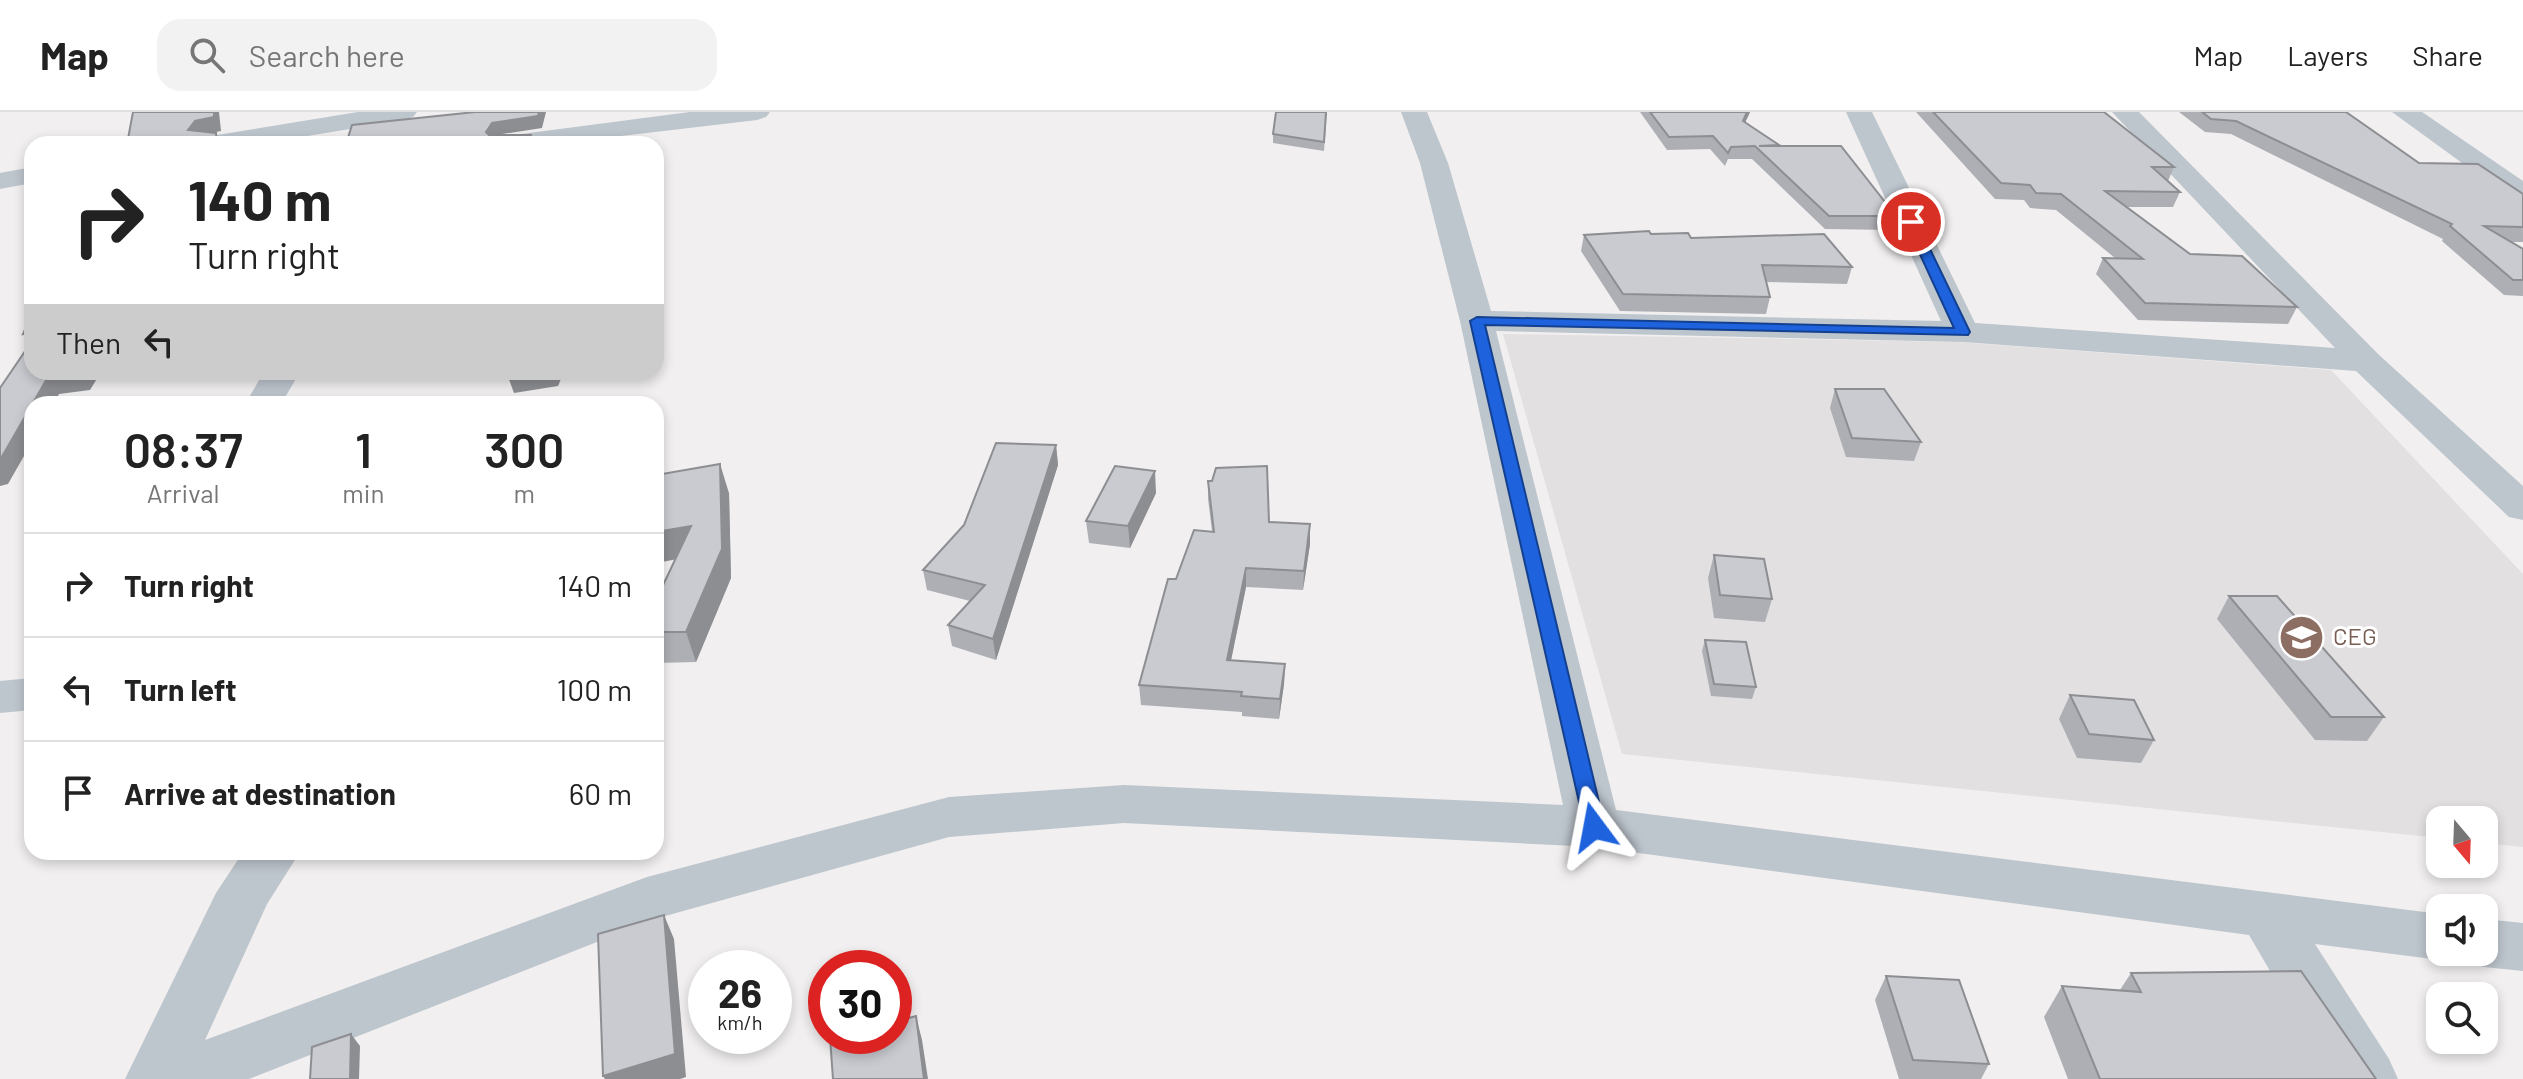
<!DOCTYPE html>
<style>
body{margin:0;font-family:Barlow,sans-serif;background:#f2f2f2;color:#222;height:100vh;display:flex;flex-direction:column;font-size:30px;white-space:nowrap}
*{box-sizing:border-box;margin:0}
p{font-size:26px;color:#767676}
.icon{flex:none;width:44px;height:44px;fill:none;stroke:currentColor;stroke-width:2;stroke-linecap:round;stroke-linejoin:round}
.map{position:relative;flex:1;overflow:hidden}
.details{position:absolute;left:24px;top:284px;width:640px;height:464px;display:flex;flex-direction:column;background:#fff;border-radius:24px;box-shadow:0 4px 12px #0003}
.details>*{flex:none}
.guide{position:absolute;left:24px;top:24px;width:640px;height:244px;border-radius:24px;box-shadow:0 4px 12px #0003;background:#fff;color:#222;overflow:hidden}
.needle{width:52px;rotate:161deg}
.buttons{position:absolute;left:2426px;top:694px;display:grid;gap:16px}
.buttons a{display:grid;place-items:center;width:72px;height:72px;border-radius:16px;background:#fff;box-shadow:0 4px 12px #0003;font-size:40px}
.speed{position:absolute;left:688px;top:838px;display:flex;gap:16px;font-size:40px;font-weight:700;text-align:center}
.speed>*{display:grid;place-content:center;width:104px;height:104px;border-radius:50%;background:#fff;box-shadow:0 4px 12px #0003;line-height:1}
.speed small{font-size:20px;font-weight:400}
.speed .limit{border:12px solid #d22;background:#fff;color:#111}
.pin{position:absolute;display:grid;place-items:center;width:68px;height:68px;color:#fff;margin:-34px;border:4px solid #fff;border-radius:50%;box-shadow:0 2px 8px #0007}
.me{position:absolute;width:88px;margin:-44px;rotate:347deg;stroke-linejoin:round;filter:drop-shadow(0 0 6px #0008)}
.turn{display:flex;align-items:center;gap:28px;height:168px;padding:0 32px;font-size:36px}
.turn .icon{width:104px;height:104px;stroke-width:2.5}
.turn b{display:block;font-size:56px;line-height:68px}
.then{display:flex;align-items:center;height:76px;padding:0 32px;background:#0003;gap:16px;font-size:30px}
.eta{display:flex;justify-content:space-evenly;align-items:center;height:136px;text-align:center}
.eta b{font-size:48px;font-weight:600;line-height:56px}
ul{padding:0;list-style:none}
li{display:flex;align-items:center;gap:24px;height:104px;padding:0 32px;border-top:2px solid #e0e0e0}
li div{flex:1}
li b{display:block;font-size:30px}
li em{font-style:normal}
header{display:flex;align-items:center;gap:48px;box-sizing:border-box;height:112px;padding:0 40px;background:#fff;border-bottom:2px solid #e0e0e0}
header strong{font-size:38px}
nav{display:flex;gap:44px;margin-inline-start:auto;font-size:28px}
.search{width:560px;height:72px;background:#f2f2f2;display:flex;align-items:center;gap:20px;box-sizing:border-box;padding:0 28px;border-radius:24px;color:#767676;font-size:30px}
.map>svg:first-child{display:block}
.education{fill:#e2e0e1}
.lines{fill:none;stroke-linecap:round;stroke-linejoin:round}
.minor{fill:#bdc5cd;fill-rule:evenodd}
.wall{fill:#adafb4}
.shaded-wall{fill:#8d8e92}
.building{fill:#c9cbd1;stroke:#8d8e92;stroke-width:2}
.route{fill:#1e62dd;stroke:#144090;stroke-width:2}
.labels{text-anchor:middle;stroke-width:6;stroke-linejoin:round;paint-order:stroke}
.education-label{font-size:24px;fill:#785e54;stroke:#fff;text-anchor:start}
</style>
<header>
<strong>Map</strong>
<div class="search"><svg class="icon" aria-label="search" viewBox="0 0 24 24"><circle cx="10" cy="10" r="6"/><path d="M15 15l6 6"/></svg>Search here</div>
<nav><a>Map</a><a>Layers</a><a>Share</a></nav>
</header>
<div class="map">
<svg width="2523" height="967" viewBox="0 0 2523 967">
<rect width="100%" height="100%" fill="#f1efef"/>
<path class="education" d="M1503 222 1958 230 2331 258 2523 462V735L2484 731V708H2440V726L1622 642Z"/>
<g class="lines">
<g class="minor">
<path d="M358 0H417L413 5 404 8 259 32H198L202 26 211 24Z"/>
<path d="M690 0H770L766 5 757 8 553 32H493L497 26 506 24Z"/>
<path d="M1401 0H1427L1448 51 1491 199 1941 209 1846 0H1872L1975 211 2335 236 2112 0H2139L2378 242 2523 374V408L2509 405 2356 259 1963 230 1496 219 1616 698 2440 802V840H2484V807L2523 811V859L2484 855 2464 848 2460 841 2440 848 2315 832 2389 947 2398 967H2333L2249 823 1594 735 1124 711 949 725 658 806 249 967H125L216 781 243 740H300L267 792 205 928 647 765 949 685 1124 673 1563 693 1460 209 1420 51Z"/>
<path d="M2392 0H2422L2523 69V91L2513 88Z"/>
<path d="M32 55V71L0 77V61Z"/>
<path d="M264 260H300L281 292H245Z"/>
<path d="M32 566V598L0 601V569Z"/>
</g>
</g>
<g class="wall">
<path d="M1327 0 1324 39 1273 31V22Z"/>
<path d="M1640 0H1750L1745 11 1896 104 1892 118 1825 117 1752 47H1728L1725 54 1710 37 1667 38Z"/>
<path d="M1916 0H2104L2174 55 2168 69 2180 80 2173 95H2126L2190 142 2297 195 2288 212 2138 208 2096 162 2103 146H2115L2056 98 2030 96 2024 88 1995 87Z"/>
<path d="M2179 0H2346L2419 51 2523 82V130H2510L2523 137V184L2504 183 2442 129 2443 127 2231 22 2205 20Z"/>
<path d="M1651 122 1691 126 1852 155 1847 172 1766 170 1770 185 1766 202 1620 199 1581 139 1584 123Z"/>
<path d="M1835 277 1921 330 1914 349 1846 345 1830 296Z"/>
<path d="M1056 333 1058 353 996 548 952 534 948 513 970 489 927 478 923 458Z"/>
<path d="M1208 369 1269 410 1310 412V432L1303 478 1246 475 1231 548 1285 552 1284 572 1279 607 1242 604V600L1141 593 1139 573 1176 467 1212 419 1208 387Z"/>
<path d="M729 381 731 466 696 550 656 551V488L675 448Z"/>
<path d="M1156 381 1130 436 1089 431 1086 409Z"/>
<path d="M1714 443 1772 487 1765 510 1714 506 1708 466Z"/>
<path d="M2229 484 2384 605 2367 629 2315 628 2217 507Z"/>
<path d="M1705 528 1756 575 1752 587 1711 584 1702 539Z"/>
<path d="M2070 583 2154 628 2141 651 2077 646 2059 607Z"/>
<path d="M2131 861 2376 967H2068L2044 905 2062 874 2120 878Z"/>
<path d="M1886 864 1989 952 1981 967H1899L1875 888Z"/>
</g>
<g class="shaded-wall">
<path d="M214 0H219L221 19 201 23 188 18 195 9Z"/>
<path d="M539 0H546L542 16 496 23 490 32 486 20 492 11Z"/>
<path d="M1747 0H1750L1740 21 1743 9Z"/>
<path d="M531 23 534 32H527Z"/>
<path d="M32 220V236L23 222Z"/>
<path d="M80 260H101L90 278 59 282 54 292H33L48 265Z"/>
<path d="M521 260H564L558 274 514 281 507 262Z"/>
<path d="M32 293V330L8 372 0 374V348Z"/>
<path d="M1056 333 1058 353 996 548 993 527Z"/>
<path d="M720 352 729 381 731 466 696 550 686 520Z"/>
<path d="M1155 359 1156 381 1130 436 1128 414Z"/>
<path d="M1310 412V432L1303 478 1304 459Z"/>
<path d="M691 414 700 443 656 451V420Z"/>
<path d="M1246 456V475L1227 568V548Z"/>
<path d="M1285 552 1284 572 1279 607 1280 587Z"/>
<path d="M664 803 674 827 686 965 680 967H605L603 964Z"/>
<path d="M916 904 922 928 928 967H924Z"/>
<path d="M351 922 360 934 359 967H350Z"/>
</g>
<g class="building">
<path d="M133 0H214V5L195 9 188 18 216 21 217 32H127Z"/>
<path d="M475 0H539L538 4 492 11 486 20 489 23H531L527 32H346L352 13Z"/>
<path d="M1276 0H1326L1324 30 1273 22Z"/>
<path d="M1650 0H1747L1743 9 1779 33 1759 34H1841L1896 104H1829L1755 34 1731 35 1728 41 1713 24 1669 25Z"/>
<path d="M1933 0H2104L2174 55H2152L2180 80 2105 79 2190 142 2242 144 2297 195 2145 191 2103 146 2143 147 2061 82 2036 81 2030 73 2001 71Z"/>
<path d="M2202 0H2346L2419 51 2478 52 2523 82V115L2484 114 2523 137V168H2513L2450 114 2452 112 2236 9 2211 7Z"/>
<path d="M1649 119 1651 122 1688 121 1691 126 1824 122 1852 155 1762 153 1770 185 1623 182 1584 123Z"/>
<path d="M32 202V220L23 222Z"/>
<path d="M32 229V260H80L48 265 0 348V276Z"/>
<path d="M1835 277H1884L1921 330 1852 326Z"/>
<path d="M996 331 1056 333 993 527 948 513 985 473 923 458 964 413Z"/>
<path d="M720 352 722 437 686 520H656V488L691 414 656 420V363Z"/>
<path d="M1115 354 1155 359 1128 414 1086 409Z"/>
<path d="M1267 354 1269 410 1310 412 1304 459 1246 456 1227 548 1285 552 1280 587 1241 584 1242 580 1139 573 1168 467H1176L1194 418 1214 420 1208 369H1212L1216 356Z"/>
<path d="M1714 443 1764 447 1772 487 1720 483Z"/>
<path d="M2229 484H2277L2384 605H2331Z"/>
<path d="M1705 528 1746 530 1756 575 1714 572Z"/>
<path d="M2070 583 2134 588 2154 628 2089 622Z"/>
<path d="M664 803 675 942 603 964 598 822Z"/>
<path d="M2301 859 2376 967H2100L2062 874 2141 880 2131 861Z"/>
<path d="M1886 864 1959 868 1989 952 1913 948Z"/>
<path d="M916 904 924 967H833L830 925 835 924H894V910Z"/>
<path d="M351 922 350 967H310L312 935Z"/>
</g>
<path class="route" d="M1906 107 1917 110 1970 220 1968 223 1485 213 1605 715 1602 721 1594 723 1586 721 1470 209 1477 205 1954 216 1905 110Z"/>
<defs>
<symbol id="university-disc" viewBox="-11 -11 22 22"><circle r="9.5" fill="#8d6e63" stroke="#fff"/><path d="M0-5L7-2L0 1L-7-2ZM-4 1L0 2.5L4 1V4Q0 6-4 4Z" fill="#fff"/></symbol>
</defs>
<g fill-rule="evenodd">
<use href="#university-disc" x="2276" y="500" width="51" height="51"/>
</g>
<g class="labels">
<g class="education-label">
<text x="2333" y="533">CEG</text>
</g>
</g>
</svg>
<div class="buttons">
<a><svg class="needle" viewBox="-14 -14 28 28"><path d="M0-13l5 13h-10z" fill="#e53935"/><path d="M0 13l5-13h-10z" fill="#767676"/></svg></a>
<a><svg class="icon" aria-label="sound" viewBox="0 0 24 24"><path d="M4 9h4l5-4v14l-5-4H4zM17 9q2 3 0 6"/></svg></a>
<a><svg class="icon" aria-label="search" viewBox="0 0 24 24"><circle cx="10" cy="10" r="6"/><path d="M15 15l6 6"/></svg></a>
</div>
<div class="speed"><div>26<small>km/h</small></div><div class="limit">30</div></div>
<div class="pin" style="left:1911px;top:110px;background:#d93025"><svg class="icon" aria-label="arrive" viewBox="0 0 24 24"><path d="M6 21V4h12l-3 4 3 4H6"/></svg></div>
<svg class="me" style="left:1594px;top:715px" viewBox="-20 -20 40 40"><path d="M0-17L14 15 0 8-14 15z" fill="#1e62dd" stroke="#fff" stroke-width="4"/></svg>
<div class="guide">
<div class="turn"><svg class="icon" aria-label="right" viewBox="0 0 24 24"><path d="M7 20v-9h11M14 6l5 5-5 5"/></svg><div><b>140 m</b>Turn right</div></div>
<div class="then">Then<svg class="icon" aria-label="left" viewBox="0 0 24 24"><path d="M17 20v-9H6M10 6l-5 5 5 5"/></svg></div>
</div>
<section class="details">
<div class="eta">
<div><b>08:37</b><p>Arrival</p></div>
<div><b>1</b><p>min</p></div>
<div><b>300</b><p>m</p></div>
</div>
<ul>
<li><svg class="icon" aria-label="right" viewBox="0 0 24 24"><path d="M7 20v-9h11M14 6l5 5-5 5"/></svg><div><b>Turn right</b></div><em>140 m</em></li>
<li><svg class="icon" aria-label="left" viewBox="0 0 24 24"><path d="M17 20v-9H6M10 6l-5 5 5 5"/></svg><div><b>Turn left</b></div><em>100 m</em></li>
<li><svg class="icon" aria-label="arrive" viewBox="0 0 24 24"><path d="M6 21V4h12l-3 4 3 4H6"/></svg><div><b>Arrive at destination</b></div><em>60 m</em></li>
</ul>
</section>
</div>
